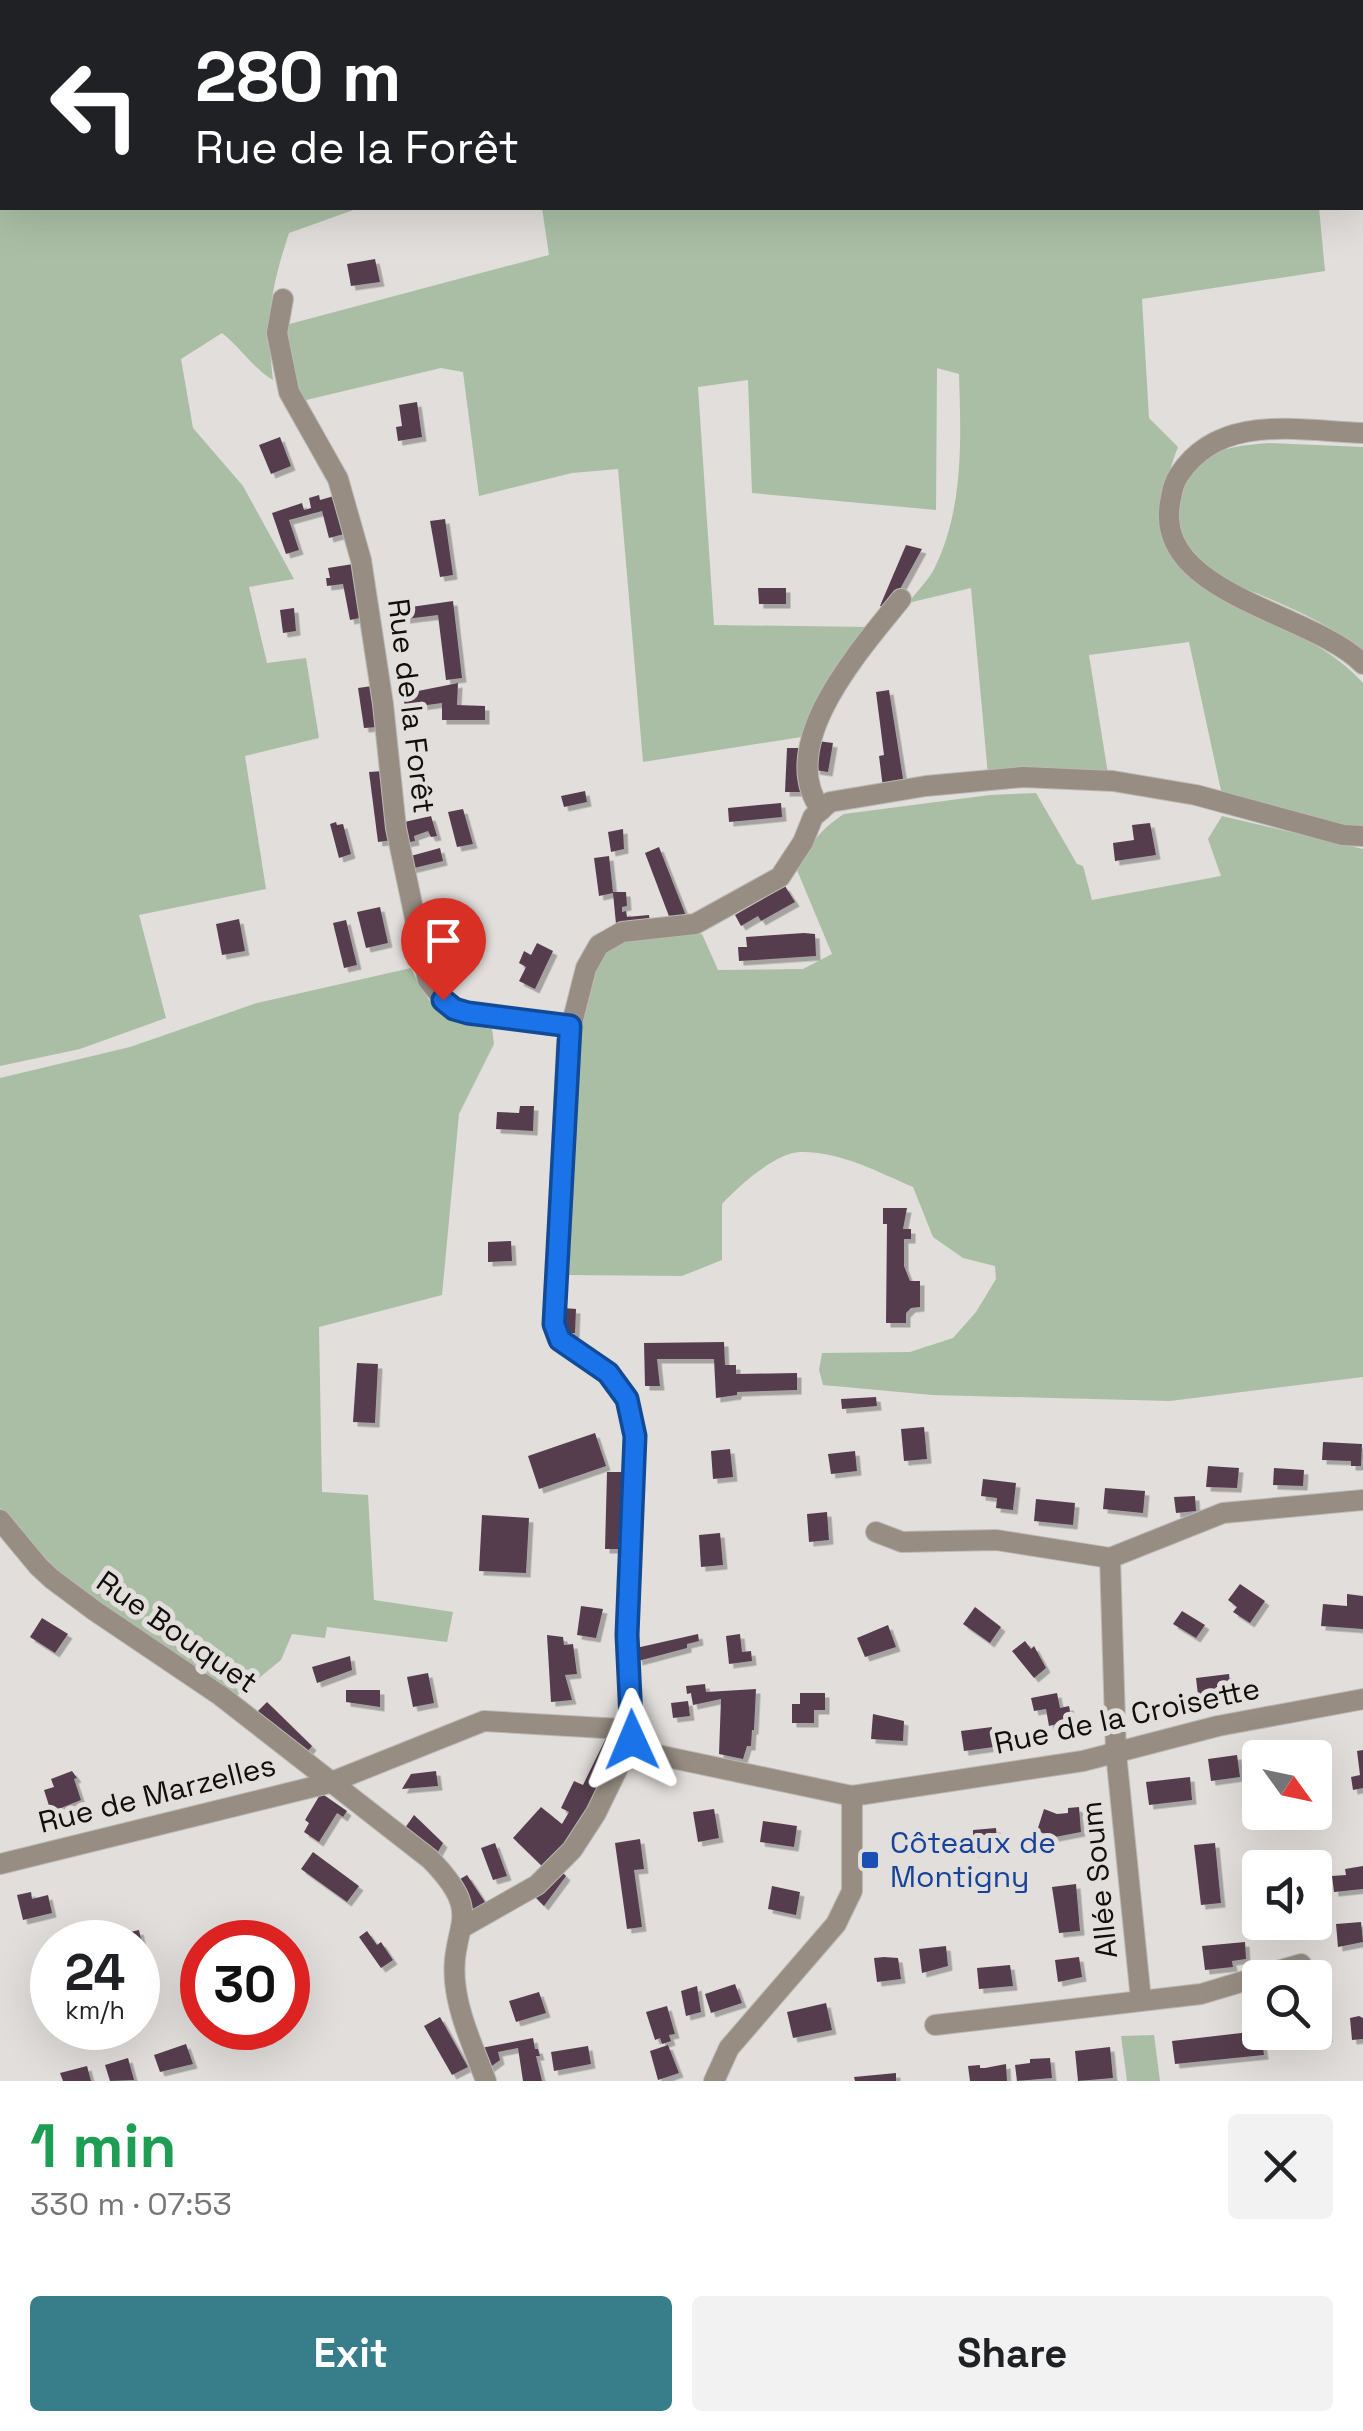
<!DOCTYPE html>
<meta charset="utf-8">
<style>
body{margin:0;font-family:"Space Grotesk",sans-serif;background:#f2f2f2;color:#202124;height:100vh;display:flex;flex-direction:column;font-size:38px;white-space:nowrap}
*{box-sizing:border-box;margin:0}
p{font-size:32px;color:#757577}
.icon{flex:none;width:55px;height:55px;fill:none;stroke:currentColor;stroke-width:2;stroke-linecap:round;stroke-linejoin:round}
.map{position:relative;height:2081px;overflow:hidden}
.details{display:flex;flex-direction:column;background:#fff;flex:1}
.details>*{flex:none}
.hud{position:absolute;left:0px;top:0px;width:1365px;height:210px;box-shadow:0 10px 40px #0002;background:#202124;color:#fff;overflow:hidden}
.needle{width:65px;rotate:123deg}
.fabs{position:absolute;left:1242px;top:1740px;display:grid;gap:20px}
.fabs a{display:grid;place-items:center;width:90px;height:90px;border-radius:10px;background:#fff;box-shadow:0 10px 40px #0002;font-size:50px}
.speed{position:absolute;left:30px;top:1920px;display:flex;gap:20px;font-size:50px;font-weight:700;text-align:center}
.speed>*{display:grid;place-content:center;width:130px;height:130px;border-radius:50%;background:#fff;box-shadow:0 10px 40px #0002;line-height:1}
.speed small{font-size:25px;font-weight:400}
.speed .limit{border:15px solid #d22;background:#fff;color:#111}
.pin{position:absolute;display:grid;place-items:center;width:85px;height:85px;color:#fff;margin:-102px -42px;border-radius:50% 50% 50% 0;rotate:-45deg;box-shadow:0 0 10px #0007}
.pin .icon{rotate:45deg}
.me{position:absolute;width:110px;margin:-55px;rotate:359deg;stroke-linejoin:round;filter:drop-shadow(0 0 8px #0008)}
.turn{display:flex;align-items:center;gap:35px;height:210px;padding:0 30px;font-size:45px}
.turn .icon{width:130px;height:130px;stroke-width:2.5}
.turn b{display:block;font-size:70px;line-height:85px}
.round{display:grid;place-items:center;flex:none;width:105px;height:105px;border-radius:10px;background:#f2f2f2}
.headline{display:flex;align-items:center;justify-content:space-between;height:170px;padding:0 30px}
h1{font-size:60px;font-weight:700;line-height:75px;color:#1e9e55}
.primary-button{display:flex;gap:20px;margin-top:auto;padding:20px 30px}
.primary-button a{flex:1;height:115px;border-radius:10px;background:#387e8a;color:#fff;font-size:40px;font-weight:700;line-height:115px;text-align:center}
.primary-button a+a{background:#f2f2f2;color:#202124}
.map>svg:first-child{display:block}
.green{fill:#aabea5}
.building{fill:#573e4e;filter:url(#shadow)}
.lines{fill:none;stroke-linecap:round;stroke-linejoin:round}
.minor-casing{stroke:#bbb9b6;stroke-width:22}
.minor{stroke:#978d83;stroke-width:20}
.route-casing{stroke:#114b97;stroke-width:25}
.route{stroke:#1a73e8;stroke-width:18}
.transit-dot{fill:#1a4fb4;stroke:#e1dedb;stroke-width:4}
.labels{text-anchor:middle;stroke-width:10;stroke-linejoin:round;paint-order:stroke}
.street-label{font-size:30px;fill:#100f0e;stroke:#e1dedb}
.transit-label{font-size:30px;fill:#164399;stroke:#e1dedb;text-anchor:start}
</style>
<div class="map">
<svg width="1363" height="2081" viewBox="0 0 1363 2081">
<defs>
<filter id="shadow"><feDropShadow dx="4.5" dy="4.5" stdDeviation="0" flood-color="#0004"/></filter>
</defs>
<rect width="100%" height="100%" fill="#e1dedb"/>
<g class="green">
<path d="M0 0H1299L1300 2H2V208H359L289 233C270 291 266 318 273 380 254 369 240 347 222 333L181 359 193 428 243 486 294 579 249 587 267 663 306 658 319 738 245 756 266 889 139 915 166 1018 80 1049 0 1066Z"/>
<path d="M542 208H1319L1325 271 1142 299 1149 418 1178 447C1111 618 1282 592 1363 683V829L1222 795 1189 642 1089 655 1108 774 988 775 971 588 908 603C917 591 930 579 936 565 964 506 961 437 959 374L937 368 936 510 752 493 748 380 698 387 714 625 869 627 801 737 643 762 618 469 572 473 479 496 463 372 441 368 302 401 282 326 549 255Z"/>
<path d="M1269 443 1363 447V653C1340 628 1287 606 1256 593 1235 585 1202 576 1189 556 1176 536 1174 512 1181 490 1194 449 1233 446 1269 443Z"/>
<path d="M1036 793 1077 864 1083 866 1092 900 1221 876 1208 839 1222 816 1363 849V1377L1170 1401 932 1395 823 1385 819 1370 822 1353 910 1352 953 1338 976 1312 996 1279 995 1266 963 1258 933 1237 913 1187C878 1172 840 1151 800 1152 775 1153 739 1186 722 1204V1260L682 1276 569 1275 580 1014 595 964 608 944 643 936 702 934 718 970 803 969 832 954 797 870C808 845 821 829 844 814L990 795Z"/>
<path d="M411 968C431 1010 444 1024 492 1029L494 1044 459 1114 442 1295 319 1327 322 1492 368 1495 374 1600 453 1612 447 1642 327 1627 325 1638 292 1634 281 1660 233 1699 73 1585 36 1552 0 1508V1078L130 1047 257 1003Z"/>
<path d="M1154 2035 1160 2081H1127L1121 2036Z"/>
</g>
<g class="building">
<path d="M375 259 380 282 351 286 347 264Z"/>
<path d="M417 402 422 437 398 441 396 427 402 426 399 405Z"/>
<path d="M280 437 291 466 271 474 259 445Z"/>
<path d="M319 495 320 500 334 496 344 534 329 538 322 511 289 520 299 550 286 554 272 513 302 503 304 510 311 508 309 498Z"/>
<path d="M445 519 453 575 440 577 430 521Z"/>
<path d="M906 545 922 549 889 609 880 606Z"/>
<path d="M353 564 364 617 350 620 343 584 327 586 326 578H330L328 568Z"/>
<path d="M758 588H786V604H759Z"/>
<path d="M453 601 462 678 446 680 438 615 398 620 397 609Z"/>
<path d="M294 608 296 631 283 633 280 610Z"/>
<path d="M458 683 457 705 485 706V720H442V703L405 708 403 694Z"/>
<path d="M372 686 377 727 364 728 358 688Z"/>
<path d="M889 690 904 785 883 788 879 756 884 755 876 692Z"/>
<path d="M818 741 833 743 828 772 815 770Z"/>
<path d="M787 748H801L800 792H785Z"/>
<path d="M383 771 392 840 378 842 369 772Z"/>
<path d="M585 791 587 802 564 807 561 796Z"/>
<path d="M781 803 782 817 729 822 728 808Z"/>
<path d="M463 809 473 844 457 847 448 812Z"/>
<path d="M431 816 437 836 431 837 428 831 414 836 415 841 404 843 400 823Z"/>
<path d="M336 822 337 825 343 824 351 854 339 858 330 824Z"/>
<path d="M1150 823 1156 855 1115 861 1113 843 1134 840 1132 825Z"/>
<path d="M623 829 624 849 611 852 608 832Z"/>
<path d="M659 847 686 916 670 919 645 853Z"/>
<path d="M440 848 443 861 410 869 407 857Z"/>
<path d="M609 856 613 892H626L627 906 622 907V912L626 911 627 917 649 915 650 922 616 924 613 893 599 896 594 858Z"/>
<path d="M785 886 795 902 761 921 758 916 741 926 735 915Z"/>
<path d="M380 907 388 943 366 948 357 912Z"/>
<path d="M239 919 245 951 222 955 216 924Z"/>
<path d="M346 920 357 965 344 968 333 923Z"/>
<path d="M804 933 815 934 816 956 739 961 738 947H747L746 937Z"/>
<path d="M537 943 553 951 535 989 519 981 526 967 519 963 524 951 531 955Z"/>
<path d="M520 1106H534L533 1131 496 1129 497 1112 519 1113Z"/>
<path d="M883 1208H907L903 1229H911V1239H904V1266L910 1281H920V1307L911 1308 906 1313V1323H886L887 1224H883Z"/>
<path d="M511 1241 512 1261 488 1262V1242Z"/>
<path d="M563 1308 576 1309 575 1333H561Z"/>
<path d="M724 1342 725 1365H736V1374L797 1373V1390L737 1392V1395L716 1398 714 1359H657L660 1386H645L644 1343Z"/>
<path d="M357 1363 378 1364 375 1423 353 1422Z"/>
<path d="M876 1397 877 1406 842 1409 841 1399Z"/>
<path d="M924 1427 927 1459 904 1461 901 1429Z"/>
<path d="M595 1433 606 1466 539 1489 528 1456Z"/>
<path d="M1323 1442 1362 1444 1361 1466H1351V1461L1322 1460Z"/>
<path d="M730 1449 733 1477 713 1479 711 1451Z"/>
<path d="M855 1451 857 1471 831 1474 828 1454Z"/>
<path d="M1208 1466 1239 1468 1237 1488 1206 1487Z"/>
<path d="M1274 1468 1304 1470 1303 1486 1273 1485Z"/>
<path d="M607 1472H625L624 1543H618V1549H605Z"/>
<path d="M983 1479 1016 1483 1013 1510 996 1508 997 1498 981 1496Z"/>
<path d="M1105 1488 1145 1491 1143 1513 1103 1509Z"/>
<path d="M1195 1496 1196 1511 1176 1513 1174 1497Z"/>
<path d="M1036 1499 1075 1503 1073 1525 1034 1521Z"/>
<path d="M827 1512 829 1540 809 1542 807 1514Z"/>
<path d="M482 1515 529 1518 526 1573 479 1571Z"/>
<path d="M720 1533 723 1565 701 1567 699 1535Z"/>
<path d="M1240 1584 1265 1601 1250 1623 1233 1612 1237 1607 1228 1600Z"/>
<path d="M1347 1594 1363 1596V1629L1321 1626 1323 1604 1347 1606Z"/>
<path d="M581 1606 603 1609 596 1638 577 1635Z"/>
<path d="M975 1607 1001 1627 990 1643 963 1624Z"/>
<path d="M1182 1611 1205 1625 1196 1638 1173 1624Z"/>
<path d="M42 1618 68 1634 55 1653 30 1637Z"/>
<path d="M888 1625 896 1647 865 1657 857 1638Z"/>
<path d="M698 1634 699 1641 687 1644V1648L638 1661 636 1648Z"/>
<path d="M740 1634 742 1652 751 1651 752 1661 729 1664 726 1636Z"/>
<path d="M547 1635 563 1637 564 1645 573 1644 577 1674 565 1675 572 1700 551 1702Z"/>
<path d="M1025 1641 1031 1649 1034 1646 1046 1668 1034 1678 1012 1651Z"/>
<path d="M350 1656 352 1670 317 1683 312 1667Z"/>
<path d="M428 1673 434 1703 413 1707 407 1677Z"/>
<path d="M1229 1674 1231 1692 1198 1695 1196 1678Z"/>
<path d="M705 1684 706 1692 756 1689 754 1730H752L751 1746H747L743 1759 719 1754 721 1699 693 1705 691 1693 687 1694 686 1686Z"/>
<path d="M346 1690H380V1707L346 1702Z"/>
<path d="M800 1693H825V1710H814V1723H792V1704H800Z"/>
<path d="M1057 1693 1060 1708 1069 1706 1072 1720 1049 1726 1046 1709 1034 1711 1031 1698Z"/>
<path d="M688 1701 690 1716 673 1718 671 1703Z"/>
<path d="M267 1702 312 1746 303 1757 254 1715Z"/>
<path d="M873 1714 904 1721 903 1741 871 1739Z"/>
<path d="M992 1727 994 1747 964 1751 961 1731Z"/>
<path d="M607 1736 621 1743 574 1835 544 1868 513 1838 541 1807 562 1824 569 1812 561 1808 574 1781 583 1785Z"/>
<path d="M1363 1750V1788L1353 1790 1351 1777 1360 1775 1357 1751Z"/>
<path d="M1237 1755 1240 1777 1211 1781 1208 1759Z"/>
<path d="M72 1771 77 1778 74 1779 81 1800 51 1812 44 1790 54 1787 51 1779Z"/>
<path d="M436 1771 438 1786 402 1789 411 1774Z"/>
<path d="M1190 1777 1192 1800 1149 1805 1146 1782Z"/>
<path d="M321 1793 347 1811 343 1817 337 1813 319 1842 304 1832 309 1823 305 1820Z"/>
<path d="M1079 1807 1081 1832 1055 1837 1037 1831 1044 1809 1057 1814 1068 1813V1808Z"/>
<path d="M714 1809 719 1838 698 1842 693 1812Z"/>
<path d="M414 1815 443 1843 435 1857 405 1828Z"/>
<path d="M763 1821 797 1826 794 1847 760 1842Z"/>
<path d="M996 1828 998 1850 973 1853V1830Z"/>
<path d="M640 1839 644 1869 634 1870 642 1927 627 1929 615 1843Z"/>
<path d="M495 1843 507 1876 493 1880 481 1848Z"/>
<path d="M1215 1843 1221 1903 1201 1905 1194 1845Z"/>
<path d="M313 1852 359 1886 347 1902 301 1869Z"/>
<path d="M1363 1866V1889L1334 1892 1332 1876 1346 1875 1345 1869Z"/>
<path d="M561 1871 566 1876 544 1906 534 1896Z"/>
<path d="M467 1875 487 1905 473 1911 455 1882Z"/>
<path d="M1076 1884 1080 1931 1059 1933 1052 1887Z"/>
<path d="M772 1886 800 1892 796 1915 768 1909Z"/>
<path d="M31 1892 32 1899 48 1895 52 1913 23 1920 17 1895Z"/>
<path d="M1361 1922 1363 1942 1338 1947 1336 1924Z"/>
<path d="M139 1930 145 1956 138 1958V1942H109L108 1937Z"/>
<path d="M367 1931 377 1945 381 1942 393 1960 381 1968 359 1937Z"/>
<path d="M1245 1942 1246 1959 1232 1961 1233 1967 1205 1970 1202 1946Z"/>
<path d="M946 1946 948 1966 922 1973 919 1949Z"/>
<path d="M884 1957 898 1958 901 1979 877 1982 874 1958Z"/>
<path d="M1079 1957 1082 1977 1058 1982 1055 1960Z"/>
<path d="M1010 1965 1013 1986 979 1989 977 1968Z"/>
<path d="M735 1984 742 2003 711 2013 705 1994Z"/>
<path d="M697 1986 701 2012 686 2016 681 1991Z"/>
<path d="M539 1992 546 2013 516 2022 509 2001Z"/>
<path d="M826 2003 832 2030 793 2038 787 2012Z"/>
<path d="M667 2006 675 2034 669 2035 671 2041 662 2044 660 2038 655 2040 646 2012Z"/>
<path d="M1359 2016 1363 2018V2039L1352 2040 1350 2018Z"/>
<path d="M440 2017 468 2067 452 2075 424 2026Z"/>
<path d="M1326 2022 1328 2038H1295L1294 2032H1315V2023Z"/>
<path d="M1260 2026 1264 2055 1175 2064 1172 2041 1250 2032 1249 2027Z"/>
<path d="M533 2038 535 2049H538L540 2056H536L542 2081H523L518 2048 498 2052 500 2060 489 2068 481 2048Z"/>
<path d="M186 2044 193 2064 160 2072 154 2055Z"/>
<path d="M668 2045 679 2073 658 2080 650 2051Z"/>
<path d="M588 2046 591 2064 554 2071 551 2052Z"/>
<path d="M1110 2047 1113 2078 1078 2081 1075 2051Z"/>
<path d="M128 2058 134 2080 110 2081 105 2065Z"/>
<path d="M1050 2058 1052 2078 1017 2081 1015 2065 1030 2063V2059Z"/>
<path d="M1006 2064 1007 2081H970L968 2066 980 2065V2068H985Z"/>
<path d="M87 2066 91 2081H63L60 2073Z"/>
<path d="M896 2073V2081H855L854 2077Z"/>
</g>
<g class="lines">
<defs>
<g id="minor">
<path d="M283 299 277 333 289 392 338 479 361 560 383 704 396 828 428 980C440 996 449 1007 468 1013L570 1026"/>
<path d="M1363 433C1299 431 1220 412 1179 475 1173 484 1172 492 1170 503 1154 595 1312 612 1363 664"/>
<path d="M821 810C774 744 861 649 901 599"/>
<path d="M0 1520 39 1567 52 1579 95 1611 221 1696 430 1859C490 1920 446 1924 456 1990 461 2022 475 2051 486 2081"/>
<path d="M876 1532 902 1542 996 1540 1110 1558 1223 1513 1363 1500"/>
<path d="M1110 1558 1116 1753 1141 2000"/>
<path d="M0 1864 329 1783 484 1721 621 1729 648 1753 852 1796 1083 1761 1218 1726 1363 1699"/>
<path d="M463 1927 537 1885 572 1850 596 1813 632 1739 627 1635 635 1436 627 1399 608 1373 560 1340 554 1324 567 1043 586 968 599 945 622 932 695 924 780 877 803 842 813 817 830 802 926 786 1023 777 1113 781 1196 795 1343 835 1363 836"/>
<path d="M935 2025 1201 1994 1301 1964"/>
<path d="M714 2081 729 2048 836 1924 852 1891V1796"/>
</g>
</defs>
<use href="#minor" class="minor-casing"/>
<use href="#minor" class="minor"/>
</g>
<g class="lines">
<defs>
<path id="route" d="M443 1000 454 1009 468 1013 570 1026 554 1324 560 1340 608 1373 627 1399 635 1436 627 1635 632 1740"/>
</defs>
<use href="#route" class="route-casing"/>
<use href="#route" class="route"/>
</g>
<rect class="transit-dot" x="860" y="1850" width="20" height="20" rx="5"/>
<g class="labels">
<g class="street-label">
<text transform="translate(411 706) rotate(83)" y="10">Rue de la Forêt</text>
<text transform="translate(177 1632) rotate(35)" y="10">Rue Bouquet</text>
<text transform="translate(1127 1716) rotate(-12)" y="10">Rue de la Croisette</text>
<text transform="translate(157 1794) rotate(-14)" y="10">Rue de Marzelles</text>
<text transform="translate(1099 1880) rotate(-96)" y="10">Allée Soum</text>
</g>
<g class="transit-label">
<text x="890" y="1853">Côteaux de<tspan x="890" dy="34">Montigny</tspan></text>
</g>
</g>
</svg>
<div class="fabs">
<a><svg class="needle" viewBox="-14 -14 28 28"><path d="M0-13l5 13h-10z" fill="#e53935"/><path d="M0 13l5-13h-10z" fill="#757577"/></svg></a>
<a><svg class="icon" aria-label="sound" viewBox="0 0 24 24"><path d="M4 9h4l5-4v14l-5-4H4zM17 9q2 3 0 6"/></svg></a>
<a><svg class="icon" aria-label="search" viewBox="0 0 24 24"><circle cx="10" cy="10" r="6"/><path d="M15 15l6 6"/></svg></a>
</div>
<div class="speed"><div>24<small>km/h</small></div><div class="limit">30</div></div>
<div class="pin" style="left:443px;top:1000px;background:#d93025"><svg class="icon" aria-label="arrive" viewBox="0 0 24 24"><path d="M6 21V4h12l-3 4 3 4H6"/></svg></div>
<svg class="me" style="left:632px;top:1740px" viewBox="-20 -20 40 40"><path d="M0-17L14 15 0 8-14 15z" fill="#1a73e8" stroke="#fff" stroke-width="4"/></svg>
<div class="hud">
<div class="turn"><svg class="icon" aria-label="left" viewBox="0 0 24 24"><path d="M17 20v-9H6M10 6l-5 5 5 5"/></svg><div><b>280 m</b>Rue de la Forêt</div></div>
</div>
</div>
<section class="details">
<div class="headline"><div><h1>1 min</h1><p>330 m · 07:53</p></div><a class="round"><svg class="icon" aria-label="close" viewBox="0 0 24 24"><path d="M6 6l12 12M18 6L6 18"/></svg></a></div>
<div class="primary-button"><a>Exit</a><a>Share</a></div>
</section>
